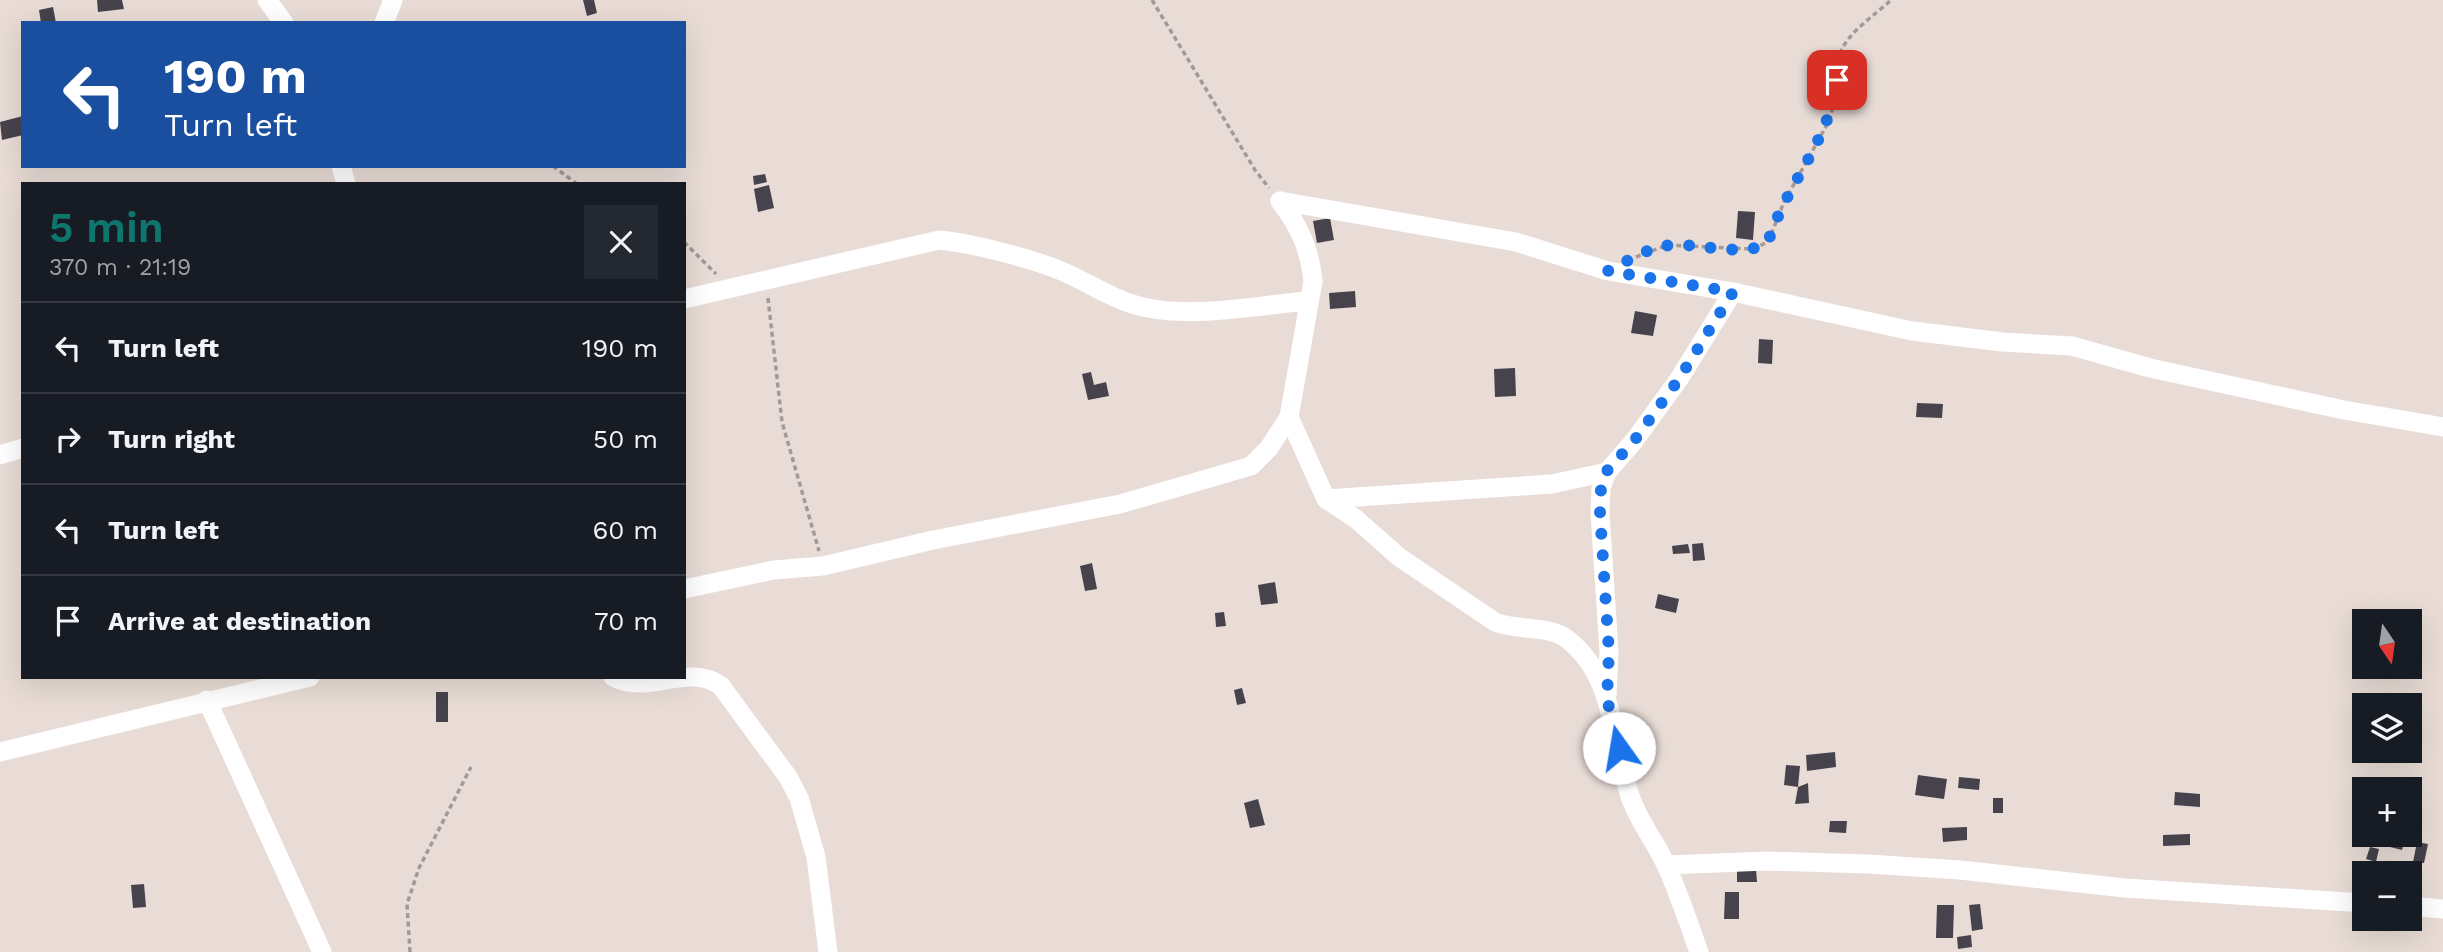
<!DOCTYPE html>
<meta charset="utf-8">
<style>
body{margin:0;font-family:"Work Sans",sans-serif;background:#242831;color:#f1f3f6;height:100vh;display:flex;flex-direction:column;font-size:26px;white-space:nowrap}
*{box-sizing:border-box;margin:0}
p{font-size:23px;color:#9ea1a6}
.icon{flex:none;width:38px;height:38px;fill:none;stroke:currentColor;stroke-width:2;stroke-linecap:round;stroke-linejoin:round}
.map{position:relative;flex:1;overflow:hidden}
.details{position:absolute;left:21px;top:182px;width:665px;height:497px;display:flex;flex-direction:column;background:#171b24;border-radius:0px;box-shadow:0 7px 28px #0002}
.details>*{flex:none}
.banner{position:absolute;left:21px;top:21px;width:665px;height:147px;border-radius:0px;box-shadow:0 7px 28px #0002;background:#1a4fa0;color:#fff;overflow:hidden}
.needle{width:46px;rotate:167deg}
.controls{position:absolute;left:2352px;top:609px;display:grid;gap:14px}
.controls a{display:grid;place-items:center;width:70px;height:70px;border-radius:0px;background:#171b24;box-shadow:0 7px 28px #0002;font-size:35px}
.pin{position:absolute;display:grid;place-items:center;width:60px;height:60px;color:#fff;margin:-30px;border-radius:14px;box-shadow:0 4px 10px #0006}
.me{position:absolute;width:77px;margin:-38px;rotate:347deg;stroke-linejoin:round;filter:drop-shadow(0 0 5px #0008)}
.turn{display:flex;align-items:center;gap:24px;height:147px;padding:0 28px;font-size:32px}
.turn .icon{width:91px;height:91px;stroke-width:2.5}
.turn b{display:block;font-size:49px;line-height:60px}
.round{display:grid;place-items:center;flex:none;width:74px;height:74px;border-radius:0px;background:#242831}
.overview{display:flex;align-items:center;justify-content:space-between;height:119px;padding:0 28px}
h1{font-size:42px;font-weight:600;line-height:52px;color:#0f766e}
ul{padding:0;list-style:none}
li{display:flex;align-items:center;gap:21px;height:91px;padding:0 28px;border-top:2px solid #363941}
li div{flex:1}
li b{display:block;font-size:26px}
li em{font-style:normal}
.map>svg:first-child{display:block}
.building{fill:#46434c}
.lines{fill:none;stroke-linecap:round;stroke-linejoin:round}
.path{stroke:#a39a95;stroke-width:3.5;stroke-dasharray:5 3.5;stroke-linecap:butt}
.street{stroke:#fff;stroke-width:19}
.route{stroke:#1a73e8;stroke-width:12;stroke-dasharray:0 21.6}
</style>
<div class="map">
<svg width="2443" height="952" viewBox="0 0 2443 952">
<rect width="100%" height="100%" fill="#e9dcd6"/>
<g class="building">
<path d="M97 0H122L124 9 98 12Z"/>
<path d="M583 0H594L597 13 587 16Z"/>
<path d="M53 7 56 23H41L39 10Z"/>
<path d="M23 116V135L2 140 0 122Z"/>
<path d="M765 174 767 182 754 185 753 176Z"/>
<path d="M769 185 774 208 758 212 754 189Z"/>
<path d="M1738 211 1755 212 1753 240 1736 238Z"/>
<path d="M1330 218 1334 240 1317 243 1313 221Z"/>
<path d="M1355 291 1356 307 1330 309 1329 293Z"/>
<path d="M1635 311 1657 315 1653 336 1631 333Z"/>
<path d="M1759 339 1773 340 1772 364 1758 363Z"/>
<path d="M1515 368 1516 396 1495 397 1494 369Z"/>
<path d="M1091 372 1094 385 1106 382 1109 396 1088 400 1082 374Z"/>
<path d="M1917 403 1943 404 1942 418 1916 417Z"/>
<path d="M1703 543 1705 560 1693 561 1692 544Z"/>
<path d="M1688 544 1690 553 1673 554 1672 546Z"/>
<path d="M1092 563 1097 589 1085 591 1080 566Z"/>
<path d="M1275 582 1278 603 1261 605 1258 585Z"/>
<path d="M1658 594 1679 599 1676 613 1655 608Z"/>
<path d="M1224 612 1226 626 1216 627 1215 613Z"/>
<path d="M1242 688 1246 703 1237 705 1234 690Z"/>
<rect x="436" y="692" width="12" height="30"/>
<path d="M1835 752 1836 767 1807 771 1806 755Z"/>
<path d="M1786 765 1800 766 1798 787 1808 783 1809 803 1795 804 1798 787 1784 785Z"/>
<path d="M1918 775 1947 779 1944 799 1915 795Z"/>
<path d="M1959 777 1980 779 1979 790 1958 788Z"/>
<path d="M2175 792 2200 794V807L2174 805Z"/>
<rect x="1993" y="798" width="10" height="15"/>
<path d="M1258 799 1265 825 1250 828 1244 803Z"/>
<path d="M1830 821H1847L1846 833 1829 832Z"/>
<path d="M1967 827V840L1943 842 1942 828Z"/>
<path d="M2190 834V845L2163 846V835Z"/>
<path d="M2380 836 2404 842 2402 850 2378 844Z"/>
<path d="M2417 842 2428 844 2424 863 2413 862Z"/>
<path d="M2370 847 2379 849 2376 862 2366 859Z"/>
<path d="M1737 869H1756L1757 882H1737Z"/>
<path d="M144 884 146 907 133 908 131 885Z"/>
<path d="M1725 892H1739V919H1724Z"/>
<path d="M1980 904 1983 929 1972 931 1969 905Z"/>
<path d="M1937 905H1954L1953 938H1936Z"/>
<path d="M1971 935 1972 947 1958 949 1957 937Z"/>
</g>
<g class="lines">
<g class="path">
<path d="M1152 0 1255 170 1269 188"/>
<path d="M553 166 577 184"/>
<path d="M684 242 716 274"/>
<path d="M1636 257 1667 245 1752 249 1768 242 1784 202 1829 121C1837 99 1832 71 1841 51 1850 31 1875 15 1891 0"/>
<path d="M768 298 782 422 819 551"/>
<path d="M410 952 407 904 419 868 471 767"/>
</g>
<g class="street">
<path d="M267 0 284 23"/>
<path d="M384 23 393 0"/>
<path d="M341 166 346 184"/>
<path d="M1280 201 1516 242 1608 271 1733 292 1912 331 2003 342 2072 346 2150 368 2344 410 2443 427"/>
<path d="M684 299 939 240C971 243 1029 258 1059 270 1089 282 1115 302 1148 308 1199 318 1257 305 1309 301"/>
<path d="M1289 417 1326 499 1356 519 1399 557 1495 622C1517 631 1549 625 1567 639 1616 676 1612 744 1630 796 1638 821 1656 842 1667 867 1679 894 1689 924 1699 952"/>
<path d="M0 455 23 448"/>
<path d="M1326 499 1552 484 1607 472"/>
<path d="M684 589 774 570 823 566 933 540 1120 504 1251 466 1269 448 1289 417 1313 281C1310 249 1299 226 1280 201"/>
<path d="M613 677C648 696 688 662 721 686L788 777 799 798 816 857 828 952"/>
<path d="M1607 695 1609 652 1600 513 1601 488 1607 472 1634 441 1679 379 1733 292"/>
<path d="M207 700 322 952"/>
<path d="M0 752 310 677"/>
<path d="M1666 865 1767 861 1868 864 1960 870 2125 888 2364 903"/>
<path d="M2410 906 2443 909"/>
</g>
</g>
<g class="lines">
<path class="route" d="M1619 748 1607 699 1609 652 1600 513 1601 488 1606 472 1634 441 1679 379 1733 292 1608 271C1626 262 1644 250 1664 246 1693 240 1744 260 1768 242 1786 185 1830 140 1837 80"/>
</g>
</svg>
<div class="controls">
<a><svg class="needle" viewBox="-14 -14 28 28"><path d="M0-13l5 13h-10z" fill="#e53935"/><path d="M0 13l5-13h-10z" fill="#9ea1a6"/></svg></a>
<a><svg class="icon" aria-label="layers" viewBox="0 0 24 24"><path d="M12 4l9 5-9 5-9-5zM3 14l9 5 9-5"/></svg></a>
<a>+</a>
<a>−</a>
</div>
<div class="pin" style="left:1837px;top:80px;background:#d93025"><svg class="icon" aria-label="arrive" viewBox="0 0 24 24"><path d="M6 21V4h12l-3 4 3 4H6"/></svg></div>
<svg class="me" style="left:1619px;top:748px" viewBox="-20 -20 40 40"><circle r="19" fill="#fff"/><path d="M0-13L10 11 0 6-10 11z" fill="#1a73e8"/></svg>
<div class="banner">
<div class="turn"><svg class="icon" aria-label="left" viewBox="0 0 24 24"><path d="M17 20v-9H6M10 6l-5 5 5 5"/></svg><div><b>190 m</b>Turn left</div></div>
</div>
<section class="details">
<div class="overview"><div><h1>5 min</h1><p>370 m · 21:19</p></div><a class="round"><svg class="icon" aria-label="close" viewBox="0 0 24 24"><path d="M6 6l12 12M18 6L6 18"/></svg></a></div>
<ul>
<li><svg class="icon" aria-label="left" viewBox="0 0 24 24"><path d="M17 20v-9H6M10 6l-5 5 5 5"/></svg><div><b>Turn left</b></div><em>190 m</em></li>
<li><svg class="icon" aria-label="right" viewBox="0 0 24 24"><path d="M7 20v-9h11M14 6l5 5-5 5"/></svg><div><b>Turn right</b></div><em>50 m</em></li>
<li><svg class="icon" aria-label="left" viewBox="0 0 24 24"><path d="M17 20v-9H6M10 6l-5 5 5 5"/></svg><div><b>Turn left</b></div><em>60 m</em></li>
<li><svg class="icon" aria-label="arrive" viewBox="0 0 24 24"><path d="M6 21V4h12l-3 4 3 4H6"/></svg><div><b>Arrive at destination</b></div><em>70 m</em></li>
</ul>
</section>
</div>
